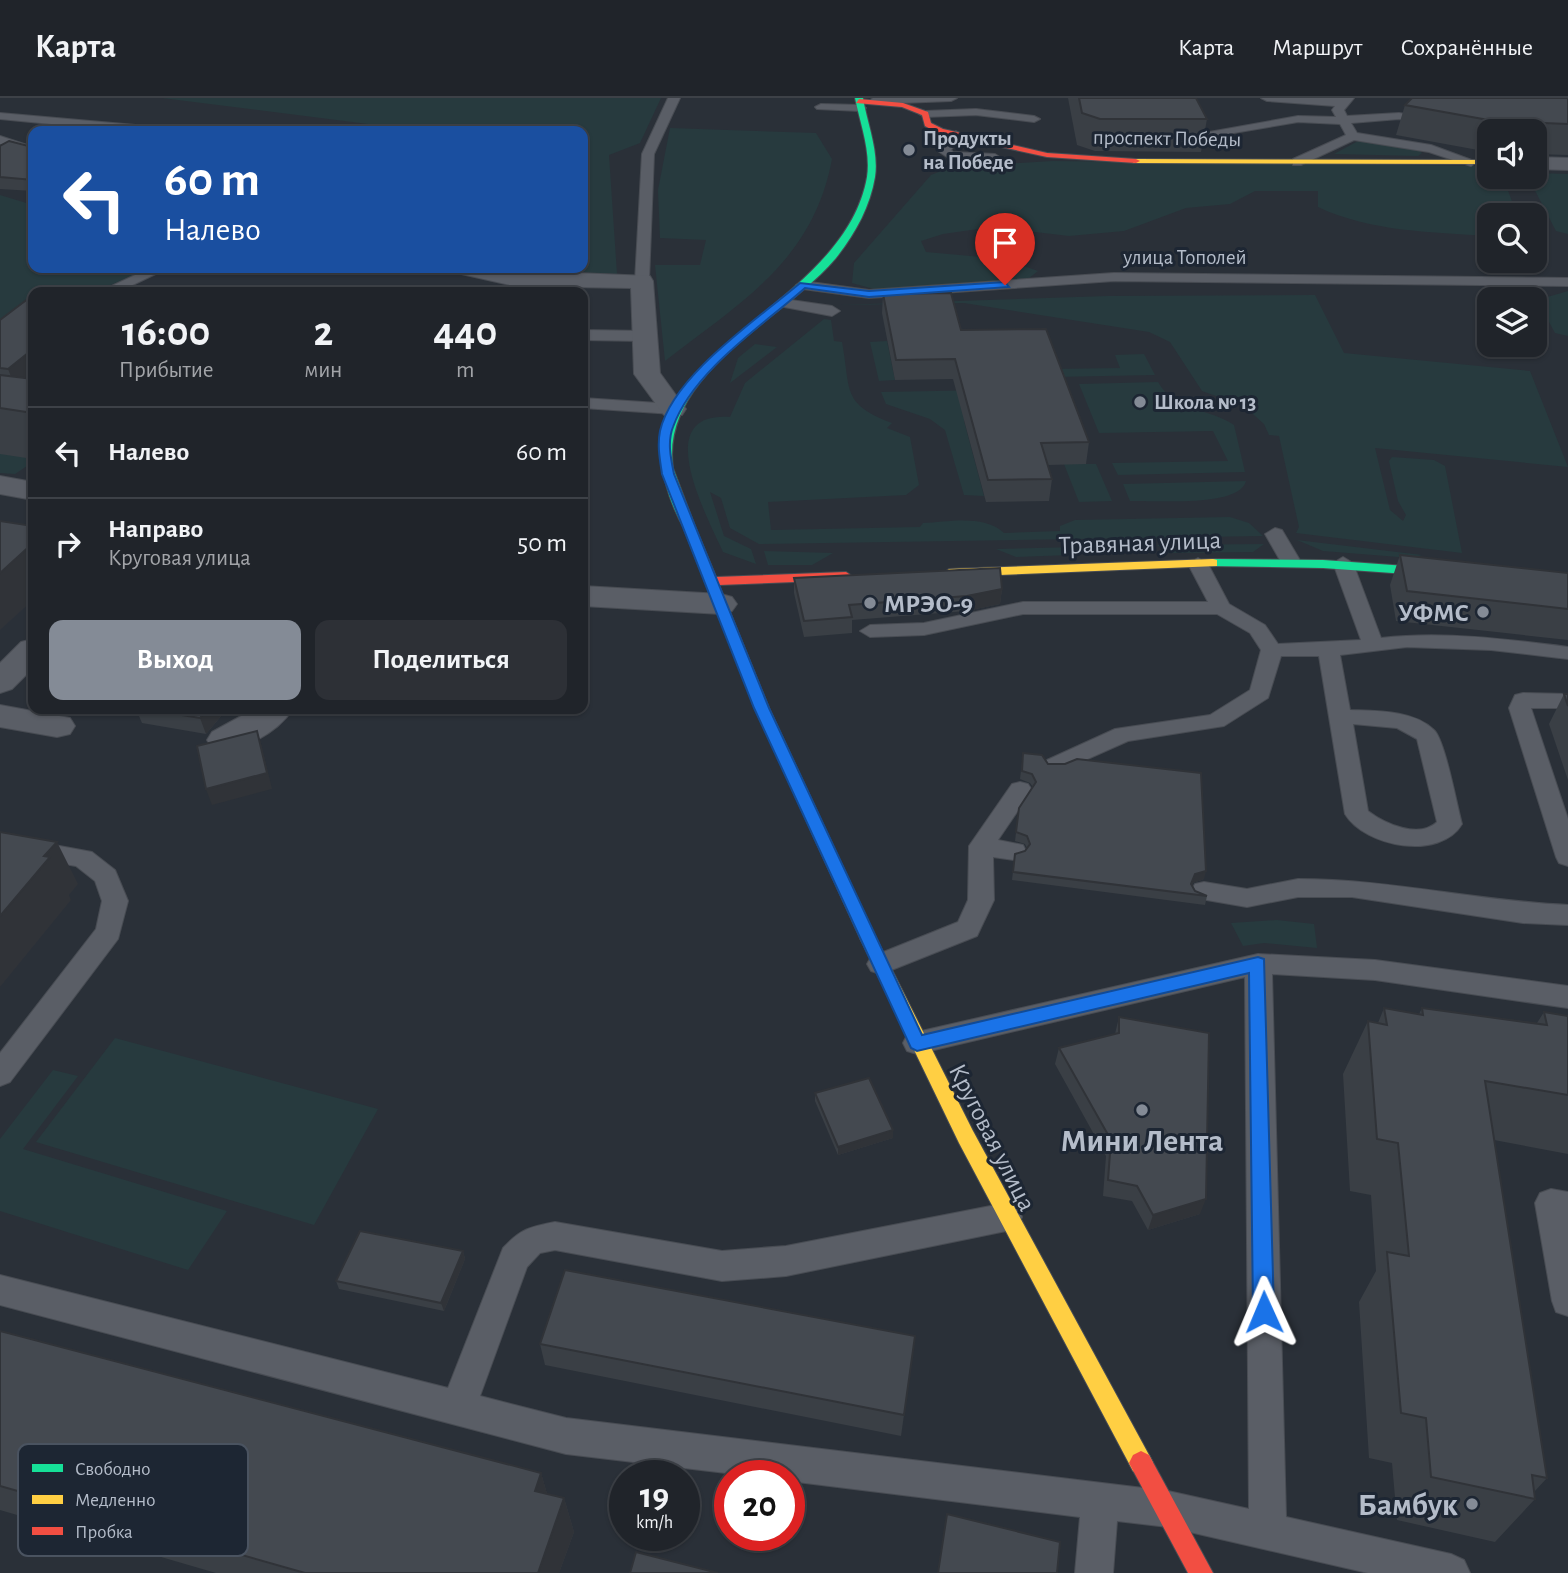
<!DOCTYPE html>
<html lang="ru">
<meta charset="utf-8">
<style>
body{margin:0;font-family:"Alegreya Sans",sans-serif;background:#2d3036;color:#f1f3f6;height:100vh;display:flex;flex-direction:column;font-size:26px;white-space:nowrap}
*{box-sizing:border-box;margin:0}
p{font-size:23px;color:#a2a4a8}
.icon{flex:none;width:38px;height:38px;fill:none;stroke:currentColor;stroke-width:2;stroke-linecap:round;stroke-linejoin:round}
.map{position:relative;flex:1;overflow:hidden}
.details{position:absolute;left:28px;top:189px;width:560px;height:427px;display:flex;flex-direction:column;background:#20242a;border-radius:14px;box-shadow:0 2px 5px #0004,0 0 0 2px #3d4147}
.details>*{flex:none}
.banner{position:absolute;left:28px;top:28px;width:560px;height:147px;border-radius:14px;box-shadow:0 2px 5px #0004,0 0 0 2px #3d4147;background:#1a4fa0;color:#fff;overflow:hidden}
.controls{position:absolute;left:1477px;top:21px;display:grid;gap:14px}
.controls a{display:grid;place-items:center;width:70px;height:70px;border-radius:14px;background:#20242a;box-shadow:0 2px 5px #0004,0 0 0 2px #3d4147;font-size:35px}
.speed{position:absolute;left:609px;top:1362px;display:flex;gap:14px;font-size:35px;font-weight:700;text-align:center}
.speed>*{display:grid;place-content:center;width:91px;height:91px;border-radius:50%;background:#20242a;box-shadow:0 2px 5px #0004,0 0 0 2px #3d4147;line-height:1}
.speed small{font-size:18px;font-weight:400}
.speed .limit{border:10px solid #d22;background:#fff;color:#111}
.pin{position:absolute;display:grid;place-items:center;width:60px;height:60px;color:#fff;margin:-72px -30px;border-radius:50% 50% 50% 0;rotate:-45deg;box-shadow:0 0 7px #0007}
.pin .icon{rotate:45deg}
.me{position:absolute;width:77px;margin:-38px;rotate:359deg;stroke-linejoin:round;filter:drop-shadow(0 0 5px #0008)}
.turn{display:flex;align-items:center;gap:24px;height:147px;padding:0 21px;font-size:32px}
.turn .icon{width:91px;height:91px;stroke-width:2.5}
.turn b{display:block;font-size:49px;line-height:60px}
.eta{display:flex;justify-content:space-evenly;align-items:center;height:119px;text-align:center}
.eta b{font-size:42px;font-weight:700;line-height:49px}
.primary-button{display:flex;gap:14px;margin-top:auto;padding:14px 21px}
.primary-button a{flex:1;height:80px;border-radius:14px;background:#848b96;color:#fff;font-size:28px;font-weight:700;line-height:80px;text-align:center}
.primary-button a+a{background:#2d3036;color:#f1f3f6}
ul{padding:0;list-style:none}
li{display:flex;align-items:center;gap:21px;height:91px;padding:0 21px;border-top:2px solid #3d4147}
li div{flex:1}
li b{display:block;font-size:26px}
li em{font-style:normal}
header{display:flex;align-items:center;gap:42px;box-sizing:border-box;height:98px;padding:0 35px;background:#20242a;border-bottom:2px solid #3d4147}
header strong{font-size:33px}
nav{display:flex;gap:38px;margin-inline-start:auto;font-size:24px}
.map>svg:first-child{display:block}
.green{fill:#273a3e}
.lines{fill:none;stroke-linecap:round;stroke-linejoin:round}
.lane-casing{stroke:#484c53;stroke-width:2}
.street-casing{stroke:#484c53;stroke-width:2}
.fast-casing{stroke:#484c53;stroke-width:2}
.slow-casing{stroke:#484c53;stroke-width:2}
.jam-casing{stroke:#484c53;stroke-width:2}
.lane{fill:#5a5e66;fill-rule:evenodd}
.street{fill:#5a5e66;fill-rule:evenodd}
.fast{fill:#16e098;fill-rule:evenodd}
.slow{fill:#ffcf43;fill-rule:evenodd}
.jam{fill:#f24e42;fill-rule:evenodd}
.wall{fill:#3a3f45}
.shaded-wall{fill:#303338}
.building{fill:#444950;stroke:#303338;stroke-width:2}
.route{fill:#1a73e8;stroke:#114b97;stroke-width:2}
.poi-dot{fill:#848b96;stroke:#1d2633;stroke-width:2.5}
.labels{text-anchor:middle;stroke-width:6;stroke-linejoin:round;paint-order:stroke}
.far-poi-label{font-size:21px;font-weight:bold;fill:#b4bcc9;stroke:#1d2633;text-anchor:start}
.far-street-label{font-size:21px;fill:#b4bcc9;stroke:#1d2633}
.street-label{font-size:26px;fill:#b4bcc9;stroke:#1d2633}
.poi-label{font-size:26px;font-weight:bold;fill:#b4bcc9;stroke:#1d2633;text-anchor:start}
.near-poi-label{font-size:32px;font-weight:bold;fill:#b4bcc9;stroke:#1d2633}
.key{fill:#1d2633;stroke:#4a5360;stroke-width:2}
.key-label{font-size:19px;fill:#b4bcc9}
</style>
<header>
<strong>Карта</strong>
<nav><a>Карта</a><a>Маршрут</a><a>Сохранённые</a></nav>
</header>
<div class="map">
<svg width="1568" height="1475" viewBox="0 0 1568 1475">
<rect width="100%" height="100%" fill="#2a3038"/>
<g class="green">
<path d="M162 0H661L640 45 609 57 617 176 502 170H583V33H369L368 26Z"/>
<path d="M670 30 816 35 832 61C813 163 742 203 665 263L655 167H700L706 142 660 140 658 92Z"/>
<path d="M1360 42 1417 51 1422 55 1418 58 1334 56Z"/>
<path d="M1052 63 1489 68V79H1503L1517 117H1489V138C1432 134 1371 134 1318 109V93H1255L1230 106 1186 110 1124 133 1069 138 992 129 943 136 921 143 926 154 1004 161 1038 173 1028 181 874 191 852 185 854 165 931 77 951 69Z"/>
<path d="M1535 75 1568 76V136L1556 133 1528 79H1535Z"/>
<path d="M0 97 33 107V170H150L95 194H33V222L0 242Z"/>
<path d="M1568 193V238L1555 235 1537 202Z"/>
<path d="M1315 197 1344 255 1530 273 1568 369 1375 350 1390 412 1403 423 1406 417 1398 403 1389 363 1392 359 1434 362 1445 368 1462 455 1296 435 1299 429 1279 338 1269 337 1264 326 1244 308 1202 293 1170 244 1149 234 964 205 839 207 1108 198Z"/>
<path d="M824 221 831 222 834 243 842 244C851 292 841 306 892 325L887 330 910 339 919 387 906 397 768 404 771 432 920 429 923 425C948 424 984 416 1004 435L1060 433V428L1075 422 1230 419 1249 425 1263 438 759 446 730 430 721 400 710 394 724 438 751 451 756 466 723 454C707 418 649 313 730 319L745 285Z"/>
<path d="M887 243 895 282 879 283 870 244Z"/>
<path d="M755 246 777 249 730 285 738 260Z"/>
<path d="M1144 256 1155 277 1054 279 1051 271 1120 270 1115 257Z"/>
<path d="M1158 284C1175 314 1209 310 1234 327L1245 374 1118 377 1112 365 1228 363 1213 333 1099 335 1079 286Z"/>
<path d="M989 292 964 323 984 398 964 397 945 332 930 321 886 306 881 294Z"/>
<path d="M33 343V364L15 376 0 375V356Z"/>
<path d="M1064 366H1096L1112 403 1079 404Z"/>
<path d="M1246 383C1239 410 1155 402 1130 403L1123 386Z"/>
<path d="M1297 442 1422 457 1411 460 1323 453Z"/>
<path d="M1264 446 1253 454 1169 455 1157 447Z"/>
<path d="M1077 449 1071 457 1016 459 996 451Z"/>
<path d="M764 453 833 455 812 467H768Z"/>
<path d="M1277 822 1314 826 1317 850 1264 845 1243 848 1231 825Z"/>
<path d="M115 940 378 1011 314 1127 36 1044Z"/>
<path d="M53 972 78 978 23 1051 227 1113 188 1172 0 1113V1041Z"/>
</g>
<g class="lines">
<defs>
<g id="lane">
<path d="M668 0H680L654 56 649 183 642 187 635 183 642 56Z"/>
<path d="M873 0H957L951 3 875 6 869 3Z"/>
<path d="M1261 0H1354L1344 12 1347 18 1399 15 1436 21V25L1432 26 1399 21 1351 25 1357 35 1431 47 1477 64 1471 68 1429 54 1354 42 1301 67H1293V61L1346 37 1340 26 1298 24 1204 40 1198 36 1298 18 1336 19 1332 12 1335 8 1267 3Z"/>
<path d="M821 6 860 7 866 10 860 13 817 11 815 9Z"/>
<path d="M976 11 1034 18 1040 21 1034 24 976 17 925 19 919 16 925 13Z"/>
<path d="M0 15 158 29 164 33H123L0 21Z"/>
<path d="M956 33 962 37 951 52 953 54 995 56 1001 60 995 64 950 61 938 53Z"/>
<path d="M0 38 33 49V57L0 46Z"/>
<path d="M150 170H168L118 194H99Z"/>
<path d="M1114 175 1568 180V188L1114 183 869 200 803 191 796 187 803 183 869 192Z"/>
<path d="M784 201 832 208 840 213 832 218 779 208V202Z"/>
<path d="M583 232 645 233 653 238 645 243 583 242Z"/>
<path d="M583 300 673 306 681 311 673 316 583 310Z"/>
<path d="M1275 430 1282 432 1301 464 1298 468H1284L1281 464 1265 436Z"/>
<path d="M1343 459 1353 465 1381 540C1443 533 1506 541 1568 549V561L1491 552 1407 549 1340 557 1350 612C1377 613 1414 612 1434 632 1445 642 1457 708 1462 726 1440 763 1365 749 1345 716L1319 558H1281L1268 600 1224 628 1128 643 1063 672H1047L1043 667 1047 662 1115 631 1210 617 1250 592 1261 552 1250 535 1217 516H1023L924 537 870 539 860 533 870 527 924 525 1023 504H1208L1188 466 1198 460 1208 466 1229 506 1265 527 1278 546 1361 542 1333 465ZM1353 626 1397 630 1417 641 1437 724C1419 741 1385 726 1368 713Z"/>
<path d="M1523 595 1568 596V610H1531L1568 721V768L1559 765 1556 759 1509 610 1515 597Z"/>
<path d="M1020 684 1028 686 1032 692 998 742 1023 747 1026 753 1023 759 1014 762 993 759 994 802 977 838 889 873 880 876 871 873 867 866 871 859 958 824 968 802 969 748 1012 686Z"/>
<path d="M0 737 92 754 115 772 128 803 118 841 10 984 0 988V955L96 831 102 803 95 783 76 768 0 755Z"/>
<path d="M1298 781C1389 781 1477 803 1568 807V827L1523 825 1352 799H1298L1247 809 1195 800 1191 793 1195 786 1204 784 1247 791Z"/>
<path d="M1258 856 1375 862 1568 888V910L1375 882 1272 876 1286 1419 1451 1456 1464 1462 1470 1475H1368L1168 1429 1117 1423 1113 1475H1075L1080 1419 789 1383V1377H743L566 1356 0 1207V1177L448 1290 503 1150C521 1131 529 1129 555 1124L722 1153 786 1148 1006 1105 1017 1109 1022 1119 1017 1129 1006 1133 786 1178 722 1183 555 1152 540 1155 527 1169 480 1298 566 1320 1168 1393 1249 1411 1245 879 917 956 907 953 903 945 907 937 917 934Z"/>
<path d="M1551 1091 1568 1094V1218L1556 1214 1552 1203 1535 1105 1540 1095Z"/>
</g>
<g id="street">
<path d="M1535 59 1568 60V72L1535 71Z"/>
<path d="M454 170 650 178 653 183 660 275 686 311 682 317H664L634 276 631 190 514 188 457 175Z"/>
<path d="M0 378 33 384V402L0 396Z"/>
<path d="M583 488 721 496 732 499 737 506 732 513 721 516 583 508Z"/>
<path d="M33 541V570L12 591 0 595V565L21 544Z"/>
<path d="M0 607 70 620 75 628 70 636 57 639 0 629Z"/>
<path d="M254 611H293C278 634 240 657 212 650L207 642 212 634Z"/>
</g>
<g id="fast">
<path d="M855 0H863C867 25 879 53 875 79 870 109 855 136 836 160 784 222 660 275 673 370L696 431 690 435 686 434C584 256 841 225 867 79 871 53 860 25 855 0Z"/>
<path d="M1213 461 1323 462 1448 471 1454 475 1448 479 1323 470 1209 468V462Z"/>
</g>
<g id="slow">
<path d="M1136 61 1489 62V66L1133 65Z"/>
<path d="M1213 461 1217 462V468L949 479 943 475 949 471Z"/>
<path d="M868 834 874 836 876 840 973 1033 1149 1357 1153 1365 1149 1373 1141 1377 1133 1373 959 1045 860 840 862 836Z"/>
</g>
<g id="jam">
<path d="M859 1 903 5 928 14 931 25 943 31 1047 55 1136 61 1140 63 1136 65 1047 59 938 35 925 28 922 17 902 9 856 5Z"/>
<path d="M690 427 696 431 716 479 846 474 852 478 846 482 719 487 769 610 876 840 874 844H862L860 840 755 610 684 431Z"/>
<path d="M1141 1353 1149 1357 1213 1475H1188L1129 1365 1133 1357Z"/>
</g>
</defs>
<use href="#lane" class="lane-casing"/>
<use href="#street" class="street-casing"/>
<use href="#fast" class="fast-casing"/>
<use href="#slow" class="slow-casing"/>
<use href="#jam" class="jam-casing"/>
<use href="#lane" class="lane"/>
<use href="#street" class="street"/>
<use href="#fast" class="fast"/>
<use href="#slow" class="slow"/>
<use href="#jam" class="jam"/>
</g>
<g class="wall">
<path d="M1068 0H1196L1207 21 1201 54 1095 53 1077 47Z"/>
<path d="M1568 0V57L1535 56V33H1489V54L1396 37 1405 7Z"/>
<path d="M33 45V93L0 91V48H28Z"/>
<path d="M883 196 961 232 1089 344 1086 366 1048 367 1052 381 1049 403 986 404 953 281 895 282 882 215Z"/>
<path d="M33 197V361L0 356V222Z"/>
<path d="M1400 457 1568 475V542L1396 523 1390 487Z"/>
<path d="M794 480 1002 491 1000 506 966 513 852 522V535L804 539 794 495Z"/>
<path d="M1564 596H1568V682L1549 626Z"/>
<path d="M136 611H227L206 636 142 625Z"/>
<path d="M1023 655 1048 666 1204 781 1193 785 1192 787 1195 793 1207 798 1205 807 1012 782 1015 756 1025 753 1027 750 1025 746 1015 743 1019 710 1033 689 1030 685 1020 681Z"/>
<path d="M1384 910 1419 916 1422 910 1537 925 1544 914 1568 918V1056L1494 1042 1547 1380 1534 1394 1535 1401 1495 1444 1397 1422 1392 1365 1369 1360 1359 1204 1376 1173 1371 1097 1350 1093 1343 976 1368 923 1378 925Z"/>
<path d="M1119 919 1200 1116 1148 1132 1132 1103 1103 1098 1106 1058 1055 966 1059 950 1115 936Z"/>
<path d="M815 995 893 1032V1040L838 1057 815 1003Z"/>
<path d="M463 1153 465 1161 444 1213 339 1191 336 1183Z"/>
<path d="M0 1233 541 1375 547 1396 564 1400 574 1434 559 1475H216L0 1412Z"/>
<path d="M915 1238 901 1338 545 1267 540 1246Z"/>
</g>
<g class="shaded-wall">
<path d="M33 251V312L25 314 8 271Z"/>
<path d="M33 445V502L0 532V475Z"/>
<path d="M1002 491 1000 506 966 513 967 498Z"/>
<path d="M208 611H227L206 636 200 620Z"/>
<path d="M257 633 262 649 272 691 212 707 206 691Z"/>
<path d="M57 744 78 786 69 797 71 802 0 889V818L44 758Z"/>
<path d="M1206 773 1204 781 1193 785 1189 794 1195 776Z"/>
<path d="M893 1032V1040L838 1057V1049Z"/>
<path d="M1206 1101 1200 1116 1148 1132 1153 1117Z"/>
<path d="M463 1153 465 1161 444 1213 441 1205Z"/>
<path d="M541 1375 551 1410 535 1393Z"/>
<path d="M564 1400 574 1434 559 1475H538Z"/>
</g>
<g class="building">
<path d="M1079 0H1196L1207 21H1100L1082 15Z"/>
<path d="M1412 0H1568V26L1494 23 1405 7Z"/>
<path d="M97 31 128 33H93Z"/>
<path d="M9 43 28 48 31 45H33V82L0 79V48Z"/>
<path d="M951 195 961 232 1046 231 1089 344 1041 345 1052 381 988 382 955 261 896 262 883 196Z"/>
<path d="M33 197V251L8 271 0 270V222Z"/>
<path d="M0 277 33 281V315L0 310Z"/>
<path d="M0 423 33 428V445L0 475Z"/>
<path d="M1400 457 1568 475V511L1407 493Z"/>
<path d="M1000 470 1002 491 967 498 849 507 852 519 804 523 794 480Z"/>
<path d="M1564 596H1568V608Z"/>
<path d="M144 611H208L200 620Z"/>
<path d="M257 633 267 675 206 691 197 648Z"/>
<path d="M1023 655 1042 657 1048 666H1065L1077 661 1201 675 1206 773 1195 776 1191 786 1195 793 1207 798 1013 774 1015 756 1025 753 1030 746 1027 738 1016 734 1019 710 1036 684 1032 676 1022 673Z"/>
<path d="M0 734 57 744 44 758 50 759 0 818Z"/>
<path d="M1384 910 1423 917 1422 910 1547 927 1544 914 1568 918V997L1485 983 1547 1380 1532 1377 1535 1401 1431 1379 1426 1320 1401 1315 1387 1154 1409 1158 1398 1045 1377 1041 1368 923 1387 927Z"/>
<path d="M1119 919 1209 935 1206 1101 1153 1117 1137 1088 1108 1082 1111 1042 1059 950 1119 935Z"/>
<path d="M869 980 893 1032 838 1049 815 995Z"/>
<path d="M360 1133 463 1153 441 1205 336 1183Z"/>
<path d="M565 1172 915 1238 904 1317 540 1246Z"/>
<path d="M0 1233 541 1375 535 1393 564 1400 538 1475H305L0 1388Z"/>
<path d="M947 1416 1060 1444 1057 1475H938Z"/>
<path d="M636 1454 718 1475H630Z"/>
</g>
<path class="route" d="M1005 184 1009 189 869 199 805 190C762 228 693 273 673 329 667 344 671 361 674 376L769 610 922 937 1258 859 1264 861 1274 1214 1271 1221 1264 1224 1256 1221 1253 1214 1249 875 917 953 911 950 754 610 662 376C660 362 657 348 660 333 673 277 758 221 800 185L869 193Z"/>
<g class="poi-dot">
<circle cx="909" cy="52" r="7"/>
<circle cx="1140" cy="304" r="7"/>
<circle cx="870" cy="505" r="7"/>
<circle cx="1483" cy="514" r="7"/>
<circle cx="1142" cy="1012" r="7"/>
<circle cx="1472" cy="1406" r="7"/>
</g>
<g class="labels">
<g class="far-poi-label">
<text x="923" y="47">Продукты<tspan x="923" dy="24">на Победе</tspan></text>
<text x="1154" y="311">Школа № 13</text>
</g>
<g class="far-street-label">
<text transform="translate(1167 40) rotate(1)" y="7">проспект Победы</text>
<text x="1185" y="166">улица Тополей</text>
</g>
<g class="street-label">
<text transform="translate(1140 444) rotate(-2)" y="9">Травяная улица</text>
<text transform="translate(993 1039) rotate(63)" y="9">Круговая улица</text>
</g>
<g class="poi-label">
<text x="884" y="514">МРЭО-9</text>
<text x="1469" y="523" text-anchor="end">УФМС</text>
</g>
<g class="near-poi-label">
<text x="1142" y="1053">Мини Лента</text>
<text x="1458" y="1417" text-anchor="end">Бамбук</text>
</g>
</g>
<rect x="18" y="1346" width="230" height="112" rx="10" class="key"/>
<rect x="32" y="1366" width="31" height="8" fill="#16e098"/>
<rect x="32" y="1397" width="31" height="9" fill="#ffcf43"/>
<rect x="32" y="1429" width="31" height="8" fill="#f24e42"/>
<g class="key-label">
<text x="75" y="1377">Свободно</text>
<text x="75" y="1408">Медленно</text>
<text x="75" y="1440">Пробка</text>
</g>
</svg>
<div class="controls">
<a><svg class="icon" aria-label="sound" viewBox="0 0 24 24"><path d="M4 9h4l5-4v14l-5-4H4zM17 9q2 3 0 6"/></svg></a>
<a><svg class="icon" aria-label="search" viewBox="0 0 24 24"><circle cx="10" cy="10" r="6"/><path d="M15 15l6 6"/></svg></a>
<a><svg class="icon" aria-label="layers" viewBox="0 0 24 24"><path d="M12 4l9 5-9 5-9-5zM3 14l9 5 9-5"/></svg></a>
</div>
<div class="speed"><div>19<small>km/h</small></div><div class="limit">20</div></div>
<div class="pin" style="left:1005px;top:187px;background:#d93025"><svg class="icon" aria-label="arrive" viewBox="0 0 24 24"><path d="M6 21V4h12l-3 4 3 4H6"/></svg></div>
<svg class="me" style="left:1264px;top:1214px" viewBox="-20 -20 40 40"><path d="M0-17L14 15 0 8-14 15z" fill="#1a73e8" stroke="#fff" stroke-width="4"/></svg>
<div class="banner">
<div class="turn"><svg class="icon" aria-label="left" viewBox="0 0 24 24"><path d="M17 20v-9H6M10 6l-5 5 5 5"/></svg><div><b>60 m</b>Налево</div></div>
</div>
<section class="details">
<div class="eta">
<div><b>16:00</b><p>Прибытие</p></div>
<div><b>2</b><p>мин</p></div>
<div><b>440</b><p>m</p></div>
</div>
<ul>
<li><svg class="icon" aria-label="left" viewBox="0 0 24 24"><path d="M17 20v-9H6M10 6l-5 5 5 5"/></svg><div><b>Налево</b></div><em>60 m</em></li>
<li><svg class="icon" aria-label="right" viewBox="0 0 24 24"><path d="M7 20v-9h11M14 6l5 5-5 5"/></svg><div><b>Направо</b><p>Круговая улица</p></div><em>50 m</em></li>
</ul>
<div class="primary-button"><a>Выход</a><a>Поделиться</a></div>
</section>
</div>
